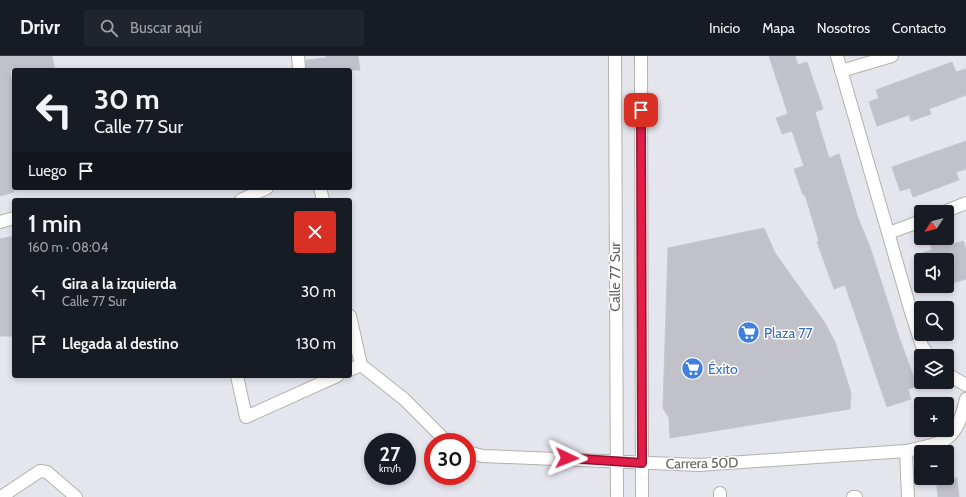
<!DOCTYPE html>
<html lang="es">
<meta charset="utf-8">
<style>
body{margin:0;font-family:Cabin,sans-serif;background:#20242c;color:#f1f3f6;height:100vh;display:flex;flex-direction:column;font-size:15px;white-space:nowrap}
*{box-sizing:border-box;margin:0}
p{font-size:13px;color:#9ea1a6}
.icon{flex:none;width:22px;height:22px;fill:none;stroke:currentColor;stroke-width:2;stroke-linecap:round;stroke-linejoin:round}
.map{position:relative;flex:1;overflow:hidden}
.drawer{position:absolute;left:12px;top:142px;width:340px;height:180px;display:flex;flex-direction:column;background:#171b24;border-radius:4px;box-shadow:0 2px 6px #0003}
.drawer>*{flex:none}
.top-card{position:absolute;left:12px;top:12px;width:340px;height:122px;border-radius:4px;box-shadow:0 2px 6px #0003;background:#171b24;color:#f1f3f6;overflow:hidden}
.needle{width:26px;rotate:234deg}
.fabs{position:absolute;left:914px;top:149px;display:grid;gap:8px}
.fabs a{display:grid;place-items:center;width:40px;height:40px;border-radius:4px;background:#171b24;box-shadow:0 2px 6px #0003;font-size:20px}
.speed{position:absolute;left:364px;top:377px;display:flex;gap:8px;font-size:20px;font-weight:700;text-align:center}
.speed>*{display:grid;place-content:center;width:52px;height:52px;border-radius:50%;background:#171b24;box-shadow:0 2px 6px #0003;line-height:1}
.speed small{font-size:10px;font-weight:400}
.speed .limit{border:6px solid #d22;background:#fff;color:#111}
.pin{position:absolute;display:grid;place-items:center;width:34px;height:34px;color:#fff;margin:-17px;border-radius:8px;box-shadow:0 2px 6px #0006}
.me{position:absolute;width:44px;margin:-22px;rotate:92deg;stroke-linejoin:round;filter:drop-shadow(0 0 3px #0008)}
.turn{display:flex;align-items:center;gap:14px;height:84px;padding:0 16px;font-size:18px}
.turn .icon{width:52px;height:52px;stroke-width:2.5}
.turn b{display:block;font-size:28px;line-height:34px}
.then{display:flex;align-items:center;height:38px;padding:0 16px;background:#0003;gap:8px;font-size:15px}
.round{display:grid;place-items:center;flex:none;width:42px;height:42px;border-radius:4px;background:#20242c}
.head{display:flex;align-items:center;justify-content:space-between;height:68px;padding:0 16px}
h1{font-size:24px;font-weight:600;line-height:30px}
ul{padding:0;list-style:none}
li{display:flex;align-items:center;gap:12px;height:52px;padding:0 16px}
li div{flex:1}
li b{display:block;font-size:15px}
li em{font-style:normal}
header{display:flex;align-items:center;gap:24px;box-sizing:border-box;height:56px;padding:0 20px;background:#171b24;border-bottom:1px solid #363941}
header strong{font-size:19px}
nav{display:flex;gap:22px;margin-inline-start:auto;font-size:14px}
.search{width:280px;height:36px;background:#20242c;display:flex;align-items:center;gap:10px;box-sizing:border-box;padding:0 14px;border-radius:4px;color:#9ea1a6;font-size:15px}
.map>svg:first-child{display:block}
.building{fill:#c1c2c9;stroke:#c3c5d2}
.lines{fill:none;stroke-linecap:round;stroke-linejoin:round}
.minor-casing{stroke:#b3b2ad;stroke-width:14}
.minor{stroke:#fff;stroke-width:12}
.route-casing{stroke:#92132f;stroke-width:10}
.route{stroke:#e11d48;stroke-width:7}
.labels{text-anchor:middle;stroke-width:3;stroke-linejoin:round;paint-order:stroke}
.street-label{font-size:14px;fill:#64625c;stroke:#fff}
.shop-label{font-size:14px;fill:#366cbe;stroke:#fff;text-anchor:start}
</style>
<header>
<strong>Drivr</strong>
<div class="search"><svg class="icon" aria-label="search" viewBox="0 0 24 24"><circle cx="10" cy="10" r="6"/><path d="M15 15l6 6"/></svg>Buscar aquí</div>
<nav><a>Inicio</a><a>Mapa</a><a>Nosotros</a><a>Contacto</a></nav>
</header>
<div class="map">
<svg width="966" height="441" viewBox="0 0 966 441">
<rect width="100%" height="100%" fill="#e4e5ed"/>
<g class="building">
<path d="M0 0H52L55 14H10L14 41V136L0 140Z"/>
<path d="M326 0H358L360 14H306V4L326 2Z"/>
<path d="M769 0H795L798 9 807 6 823 53 815 56 829 102 839 98 858 162 870 191 900 284 917 330 908 333 911 343 887 351 845 229 834 233 817 186 819 185 805 139H803L794 113 804 110 792 75 782 78 776 62 788 58Z"/>
<path d="M952 6 956 16 966 13V39L929 53 931 58 911 65 909 59 877 70 869 46 879 42 876 34Z"/>
<path d="M966 85V113L956 116 959 124 913 141 910 132 900 135 892 111Z"/>
<path d="M764 172 775 197 825 267 835 286 851 337 850 353 670 382 669 362 663 352 668 192Z"/>
<path d="M14 180V280H0V183Z"/>
<path d="M938 182H944L947 190 963 185 966 193V223L947 229V204H923L921 197 932 194 929 185Z"/>
<path d="M936 422H957L959 441H938Z"/>
</g>
<g class="lines">
<defs>
<g id="minor">
<path d="M298 0 299 12"/>
<path d="M615 0 617 441"/>
<path d="M641 0 642 441"/>
<path d="M837 0 911 256 922 290 929 300"/>
<path d="M841 15 892 0"/>
<path d="M320 132 323 144"/>
<path d="M241 144 267 132"/>
<path d="M944 156 966 147"/>
<path d="M0 166 14 162"/>
<path d="M889 177 921 165"/>
<path d="M350 260 361 309"/>
<path d="M361 309 404 343 447 386"/>
<path d="M350 314 361 309"/>
<path d="M947 318 966 329"/>
<path d="M237 320 246 361 337 320"/>
<path d="M906 395 908 441"/>
<path d="M467 396 483 400 699 409 906 395C947 386 956 386 966 343"/>
<path d="M720 437V441"/>
<path d="M1 441 40 415 47 416 76 441"/>
<path d="M853 441H856"/>
</g>
</defs>
<use href="#minor" class="minor-casing"/>
<use href="#minor" class="minor"/>
</g>
<g class="lines">
<defs>
<path id="route" d="M567 402 642 407 641 54"/>
</defs>
<use href="#route" class="route-casing"/>
<use href="#route" class="route"/>
</g>
<defs>
<symbol id="supermarket-disc" viewBox="-11 -11 22 22"><circle r="9.5" fill="#3f7fe0" stroke="#fff"/><path d="M-6-5.5h2.5l.6 2H6L4.5 2H-2.5L-4.4-4H-6ZM-1.5 3.2a1.3 1.3 0 1 0 .1 0ZM3 3.2a1.3 1.3 0 1 0 .1 0Z" fill="#fff"/></symbol>
</defs>
<g fill-rule="evenodd">
<use href="#supermarket-disc" x="736" y="264" width="25" height="25"/>
<use href="#supermarket-disc" x="680" y="300" width="25" height="25"/>
</g>
<g class="labels">
<g class="street-label">
<text transform="translate(615 221) rotate(-90)" y="5">Calle 77 Sur</text>
<text transform="translate(702 407) rotate(-1)" y="5">Carrera 50D</text>
</g>
<g class="shop-label">
<text x="764" y="282">Plaza 77</text>
<text x="708" y="318">Éxito</text>
</g>
</g>
</svg>
<div class="fabs">
<a><svg class="needle" viewBox="-14 -14 28 28"><path d="M0-13l5 13h-10z" fill="#e53935"/><path d="M0 13l5-13h-10z" fill="#9ea1a6"/></svg></a>
<a><svg class="icon" aria-label="sound" viewBox="0 0 24 24"><path d="M4 9h4l5-4v14l-5-4H4zM17 9q2 3 0 6"/></svg></a>
<a><svg class="icon" aria-label="search" viewBox="0 0 24 24"><circle cx="10" cy="10" r="6"/><path d="M15 15l6 6"/></svg></a>
<a><svg class="icon" aria-label="layers" viewBox="0 0 24 24"><path d="M12 4l9 5-9 5-9-5zM3 14l9 5 9-5"/></svg></a>
<a>+</a>
<a>−</a>
</div>
<div class="speed"><div>27<small>km/h</small></div><div class="limit">30</div></div>
<div class="pin" style="left:641px;top:54px;background:#d93025"><svg class="icon" aria-label="arrive" viewBox="0 0 24 24"><path d="M6 21V4h12l-3 4 3 4H6"/></svg></div>
<svg class="me" style="left:567px;top:402px" viewBox="-20 -20 40 40"><path d="M0-17L14 15 0 8-14 15z" fill="#e11d48" stroke="#fff" stroke-width="4"/></svg>
<div class="top-card">
<div class="turn"><svg class="icon" aria-label="left" viewBox="0 0 24 24"><path d="M17 20v-9H6M10 6l-5 5 5 5"/></svg><div><b>30 m</b>Calle 77 Sur</div></div>
<div class="then">Luego<svg class="icon" aria-label="arrive" viewBox="0 0 24 24"><path d="M6 21V4h12l-3 4 3 4H6"/></svg></div>
</div>
<section class="drawer">
<div class="head"><div><h1>1 min</h1><p>160 m · 08:04</p></div><a class="round" style="background:#d93025;color:#fff"><svg class="icon" aria-label="close" viewBox="0 0 24 24"><path d="M6 6l12 12M18 6L6 18"/></svg></a></div>
<ul>
<li><svg class="icon" aria-label="left" viewBox="0 0 24 24"><path d="M17 20v-9H6M10 6l-5 5 5 5"/></svg><div><b>Gira a la izquierda</b><p>Calle 77 Sur</p></div><em>30 m</em></li>
<li><svg class="icon" aria-label="arrive" viewBox="0 0 24 24"><path d="M6 21V4h12l-3 4 3 4H6"/></svg><div><b>Llegada al destino</b></div><em>130 m</em></li>
</ul>
</section>
</div>
